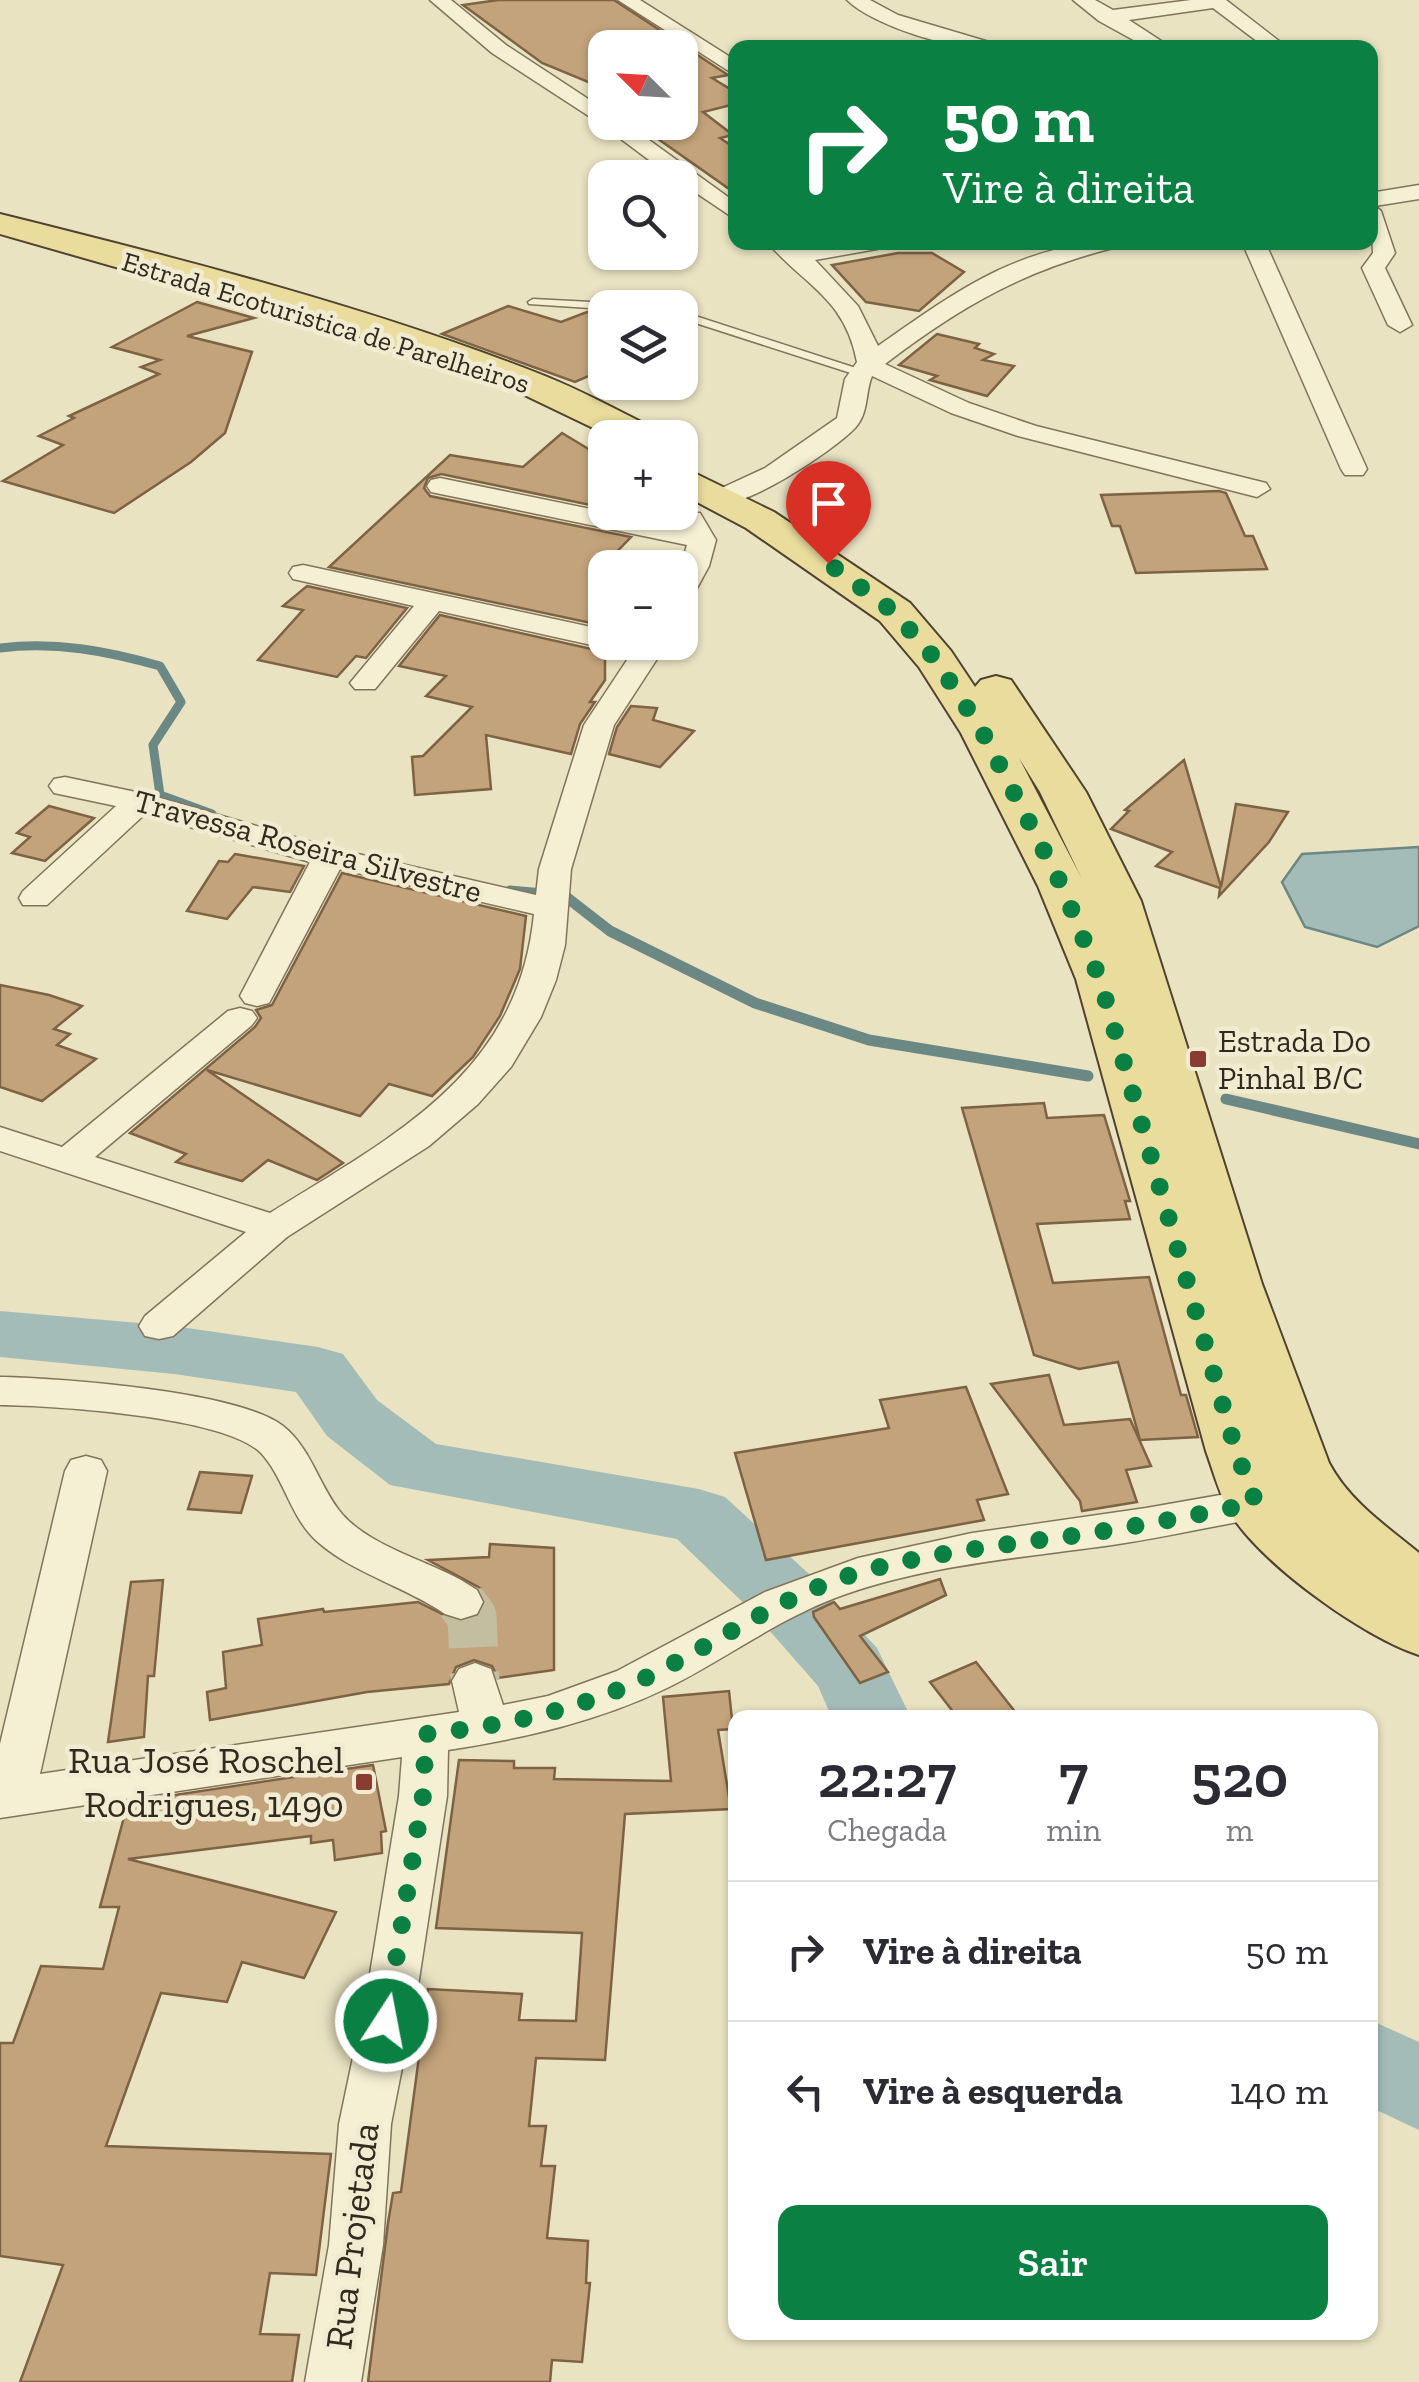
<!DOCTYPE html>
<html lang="pt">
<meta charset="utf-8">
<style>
body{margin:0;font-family:"Zilla Slab",serif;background:#f2f2f3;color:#2b2b33;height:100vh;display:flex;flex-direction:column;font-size:38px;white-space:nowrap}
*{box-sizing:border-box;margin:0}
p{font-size:32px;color:#7c7c81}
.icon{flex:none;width:55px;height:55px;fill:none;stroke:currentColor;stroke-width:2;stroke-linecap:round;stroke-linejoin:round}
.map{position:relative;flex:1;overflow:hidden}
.panel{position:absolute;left:728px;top:1710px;width:650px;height:630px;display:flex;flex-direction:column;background:#fff;border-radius:20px;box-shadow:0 2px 8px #0004}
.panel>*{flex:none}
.guide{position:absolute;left:728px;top:40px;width:650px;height:210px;border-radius:20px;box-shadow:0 2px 8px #0004;background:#0b8043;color:#fff;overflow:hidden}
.needle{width:65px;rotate:294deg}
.controls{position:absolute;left:588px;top:30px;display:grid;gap:20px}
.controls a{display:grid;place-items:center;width:110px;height:110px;border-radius:20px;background:#fff;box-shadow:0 2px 8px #0004;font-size:50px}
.pin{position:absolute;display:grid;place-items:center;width:85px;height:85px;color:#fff;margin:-102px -42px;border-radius:50% 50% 50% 0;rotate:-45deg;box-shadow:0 0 10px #0007}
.pin .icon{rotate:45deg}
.me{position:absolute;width:110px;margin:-55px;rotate:11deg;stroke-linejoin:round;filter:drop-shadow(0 0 8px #0008)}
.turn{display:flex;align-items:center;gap:35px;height:210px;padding:0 50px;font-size:45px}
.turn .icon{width:130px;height:130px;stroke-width:2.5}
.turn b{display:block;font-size:70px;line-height:85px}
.eta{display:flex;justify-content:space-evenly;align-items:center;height:170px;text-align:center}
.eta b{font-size:60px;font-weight:600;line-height:70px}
.primary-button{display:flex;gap:20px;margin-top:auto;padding:20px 50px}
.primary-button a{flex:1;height:115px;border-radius:20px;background:#0b8043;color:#fff;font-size:40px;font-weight:600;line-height:115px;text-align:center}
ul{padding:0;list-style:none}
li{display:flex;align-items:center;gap:30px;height:140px;padding:0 50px;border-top:2px solid #e1e1e2}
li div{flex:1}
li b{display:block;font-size:38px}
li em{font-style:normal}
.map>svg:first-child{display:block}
.water{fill:#a4bcb8;stroke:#6c8885;stroke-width:2.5}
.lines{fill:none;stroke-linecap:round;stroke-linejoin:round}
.stream-far1{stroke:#6c8885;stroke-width:9}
.stream{stroke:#6c8885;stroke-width:11}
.river{fill:#a4bcb8;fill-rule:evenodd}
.building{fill:#c3a37b;stroke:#7d6243;stroke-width:2.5}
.minor-tunnel{stroke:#c4bea1;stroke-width:49;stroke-dasharray:49 25;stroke-linecap:butt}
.service-casing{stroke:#81745b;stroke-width:3}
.minor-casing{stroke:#81745b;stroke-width:3}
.primary-casing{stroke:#4f422f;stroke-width:4}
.service{fill:#f5efd4;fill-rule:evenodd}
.minor{fill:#f5efd4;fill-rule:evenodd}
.primary{fill:#e9dc9d;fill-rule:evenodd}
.route{stroke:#0b8043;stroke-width:18;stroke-dasharray:0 32.4}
.poi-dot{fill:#893d31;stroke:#f1ecd1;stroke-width:4}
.labels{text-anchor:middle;stroke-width:9;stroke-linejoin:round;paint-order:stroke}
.far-street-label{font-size:28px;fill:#322a1e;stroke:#f1ecd1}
.street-label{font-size:32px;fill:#322a1e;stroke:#f1ecd1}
.poi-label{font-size:32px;fill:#322a1e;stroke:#f1ecd1;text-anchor:start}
.near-poi-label{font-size:38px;fill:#322a1e;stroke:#f1ecd1;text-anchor:end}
.near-street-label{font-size:38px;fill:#322a1e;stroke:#f1ecd1}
</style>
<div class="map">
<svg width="1419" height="2382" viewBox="0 0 1419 2382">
<rect width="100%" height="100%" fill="#e9e3c2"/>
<path class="water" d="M1419 847V926L1377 947 1305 927 1282 882 1302 854Z"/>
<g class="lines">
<path class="stream-far1" d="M0 648C55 641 107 651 160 666L181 702 153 745 160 795 212 814"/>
<g class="stream">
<path d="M510 891 565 896 610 931 755 1003 869 1040 1088 1076"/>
<path d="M1226 1099 1419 1144"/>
</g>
<g class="river">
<path d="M0 1311 174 1326 318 1347 343 1354 377 1400 436 1444 699 1489 725 1497 809 1574 877 1648 911 1718H832L818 1686 755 1614 677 1539 390 1485 327 1436 296 1392 174 1374 0 1357Z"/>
<path d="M1370 2020 1419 2042V2130L1370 2107Z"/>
</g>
</g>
<g class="building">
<path d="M498 0H614L728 75 712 78 735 92V104L703 112 733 135 720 138 735 148V193L634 122H680V48H605V89L542 63 463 5Z"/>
<path d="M898 253H932L964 272 919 311 866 302 832 265Z"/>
<path d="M197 302 254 318 187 336 252 352 225 433 191 462 114 513 3 481 63 445 39 436 74 418 69 416 159 374 141 367 160 360 112 347Z"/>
<path d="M508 306 561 322 587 312 605 313V369L575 382 442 334Z"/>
<path d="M937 334 979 344 975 348 994 354 983 360 1014 366 987 396 930 380 937 376 899 365Z"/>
<path d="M562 433 605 459V508L441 474 428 478 424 488 430 496 631 537 605 564V626L329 567 450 455 523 467Z"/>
<path d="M1219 491 1226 493 1245 536H1253L1267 569 1136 573 1120 526H1112L1101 495Z"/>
<path d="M307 586 407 608 366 658 356 656 337 677 258 660 303 610 283 606Z"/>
<path d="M440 615 605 652V680L590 702H595L580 724 571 754 486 735 491 789 415 795 412 757 423 756 472 707 426 696 446 676 399 666Z"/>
<path d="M631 706 657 708 653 720 694 731 660 767 609 754 617 727Z"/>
<path d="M1184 760 1221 887 1236 804 1288 812 1269 842 1219 896 1220 888 1156 866 1172 852 1111 829 1129 811 1125 810Z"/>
<path d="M49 806 94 818 45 861 12 853 30 837 17 833Z"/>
<path d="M235 854 304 866 290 892 253 887 227 919 187 911 219 861 228 862Z"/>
<path d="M342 873 526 916 520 969 500 1016 473 1057 432 1096 389 1084 360 1116 207 1070 343 1163 317 1180 268 1160 242 1181 176 1162 186 1154 130 1133 255 1027 261 1018 256 1010 272 1005Z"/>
<path d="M0 985 49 995 82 1006 54 1029 70 1034 57 1045 96 1059 42 1101 0 1087Z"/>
<path d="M1044 1103 1047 1118 1104 1115 1130 1201H1125L1130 1219 1037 1224 1053 1283 1149 1277 1181 1395H1186L1198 1437 1140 1440 1118 1362 1079 1369 1034 1355 962 1108Z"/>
<path d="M1049 1375 1064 1425 1130 1419 1151 1466 1126 1470 1137 1502 1082 1511 1080 1501 991 1384Z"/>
<path d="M966 1387 1008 1494 977 1500 984 1520 766 1560 735 1453 889 1428 880 1400Z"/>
<path d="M200 1472 252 1476 241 1513 188 1509Z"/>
<path d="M490 1544 554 1548V1670L498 1678 492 1666 474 1660 456 1667 449 1684 367 1692 210 1720 207 1692 226 1688 223 1652 262 1645 258 1619 323 1609 324 1612 418 1602 460 1623 478 1618 486 1604 480 1588 428 1560 489 1557Z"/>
<path d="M940 1579 946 1595 860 1636 888 1672 860 1683 814 1617 813 1612 834 1602 840 1609Z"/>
<path d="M163 1580 154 1676H148L144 1737 108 1742 131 1582Z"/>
<path d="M976 1662 1020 1718H958L930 1682Z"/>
<path d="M729 1691 733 1729 718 1730 731 1809 625 1814 605 2060 536 2058 529 2126H546L541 2166H555L547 2238 588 2241 586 2283H590L582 2362 552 2360 550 2382H368L388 2223 393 2193 401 2192 428 1989 522 1994 519 2020 576 2021 582 1933 436 1928 459 1760 514 1761V1768H555L554 1779 671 1781 663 1697Z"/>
<path d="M373 1765 386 1831 381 1832 382 1853 335 1860 333 1840 311 1843V1836L128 1859 336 1912 304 1978 242 1962 227 2002 161 1993 106 2146 331 2154 316 2275 270 2273 260 2334 299 2335 292 2382H20L63 2265 0 2256V2043H13L41 1966 103 1969 119 1907H100L128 1802Z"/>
</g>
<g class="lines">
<path class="minor-tunnel" d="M461 1602 472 1617 475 1681"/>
<defs>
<g id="service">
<path d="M533 299 649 305 654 308 605 309 529 304 528 302Z"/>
<path d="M680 311 865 371 867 373 857 375 680 318Z"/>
</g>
<g id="minor">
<path d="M430 0H451L506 45 605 110V122H624L735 202V219L680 182V178H673L601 124 492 53Z"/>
<path d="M618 0H640L735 60V75Z"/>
<path d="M847 0H870L898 15 989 42 992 46C958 53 872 25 847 0Z"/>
<path d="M1073 0H1095L1113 10 1191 0H1226L1288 48H1266L1213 8 1129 20 1172 48H1148L1099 21Z"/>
<path d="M1419 185V199L1375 206 1381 211 1395 253 1385 268 1412 325 1400 332 1388 325 1362 268 1373 253 1370 193Z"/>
<path d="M767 242H793L801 248 835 242H888L877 249 815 260 858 306 878 346C955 292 1022 242 1120 242L1117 247C1024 270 961 306 885 364L969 403 1036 426 1266 483 1270 489 1257 497 1018 436 951 413 872 376C865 393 869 413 855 428 833 451 743 511 713 504L709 498 713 492 765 468 837 418 845 379 857 362C845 298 805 286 767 242Z"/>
<path d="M1242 242H1265L1367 469 1363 475H1345L1341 469Z"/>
<path d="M440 478 683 528 677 519 680 513H700L716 540 709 566 690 601 680 603V569L687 545 431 492 427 486 431 480Z"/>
<path d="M303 565 605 630V642H617L605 648 439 611 375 689H355L350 683 414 606 293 579 289 573 293 567Z"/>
<path d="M639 642H668L614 725 571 869 565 945 556 980 541 1017 511 1067 478 1104 429 1146 287 1237 173 1336 159 1339 145 1336 139 1326 145 1316 246 1232 0 1151V1127L62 1147 228 1011 240 1008 252 1011 257 1018 252 1025 95 1157 270 1213C393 1136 518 1075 534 914L340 869 269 1003 257 1006 245 1003 240 996 310 862 145 814 47 905H23L19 898 23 891 116 806 54 793 49 786 54 779 65 777 150 795 336 849 536 895 539 869 584 725Z"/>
<path d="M0 1377C60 1378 238 1391 283 1426 312 1449 319 1487 342 1514 370 1546 425 1560 461 1580L477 1590 483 1602 477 1614 461 1619 445 1614C406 1587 355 1574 319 1543 291 1520 285 1479 261 1453 224 1416 55 1406 0 1405Z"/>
<path d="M86 1456 101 1460 107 1471 40 1774 459 1712 452 1681 459 1669 475 1663 491 1669 503 1705 548 1696 617 1671 765 1592 858 1558 972 1533 1146 1508 1277 1485 1292 1489 1298 1500 1292 1511 1277 1515C1222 1524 1167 1537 1112 1545 1020 1558 923 1565 835 1598 775 1621 724 1660 667 1688 597 1722 524 1738 448 1750L447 1796 418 1986 391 2124 383 2245 361 2382H305L329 2245 339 2124 368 1986 399 1796 402 1757 0 1818V1744L65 1471 71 1460Z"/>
</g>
<g id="primary">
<path d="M0 214C181 259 366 306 540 374 581 390 619 411 657 430L662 438H614L514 390 385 344 0 234Z"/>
<path d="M680 466 774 512 910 603 951 651 975 687 981 680 996 676 1011 680 1086 792 1141 901 1262 1284 1329 1463C1349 1501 1386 1526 1419 1553V1655C1363 1637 1265 1566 1232 1516 1220 1497 1214 1473 1206 1451L1076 979 1038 886 961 733 919 667 880 621 746 528 680 493ZM1019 758 1040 792 1081 877Z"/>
</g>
</defs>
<use href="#service" class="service-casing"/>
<use href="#minor" class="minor-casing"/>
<use href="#primary" class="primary-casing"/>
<use href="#service" class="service"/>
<use href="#minor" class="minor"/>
<use href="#primary" class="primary"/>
</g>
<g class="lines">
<path class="route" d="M386 2021 423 1796 426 1734C510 1725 590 1708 665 1668 728 1635 786 1595 854 1574 926 1553 1004 1545 1078 1535 1138 1526 1197 1515 1256 1503L1236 1451 1100 980 1062 886 983 733 936 660 894 612 828 563"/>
</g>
<g class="poi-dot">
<rect x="1188" y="1049" width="20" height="20" rx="5"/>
<rect x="354" y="1772" width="20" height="20" rx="5"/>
</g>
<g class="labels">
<g class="far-street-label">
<text transform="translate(326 322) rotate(17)" y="10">Estrada Ecoturistica de Parelheiros</text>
</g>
<g class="street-label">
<text transform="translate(308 846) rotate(15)" y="11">Travessa Roseira Silvestre</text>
</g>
<g class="poi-label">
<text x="1218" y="1052">Estrada Do<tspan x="1218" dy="37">Pinhal B/C</tspan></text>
</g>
<g class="near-poi-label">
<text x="344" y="1773">Rua José Roschel<tspan x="344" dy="44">Rodrigues, 1490</tspan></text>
</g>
<g class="near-street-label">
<text transform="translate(352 2236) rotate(-83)" y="13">Rua Projetada</text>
</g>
</g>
</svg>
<div class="controls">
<a><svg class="needle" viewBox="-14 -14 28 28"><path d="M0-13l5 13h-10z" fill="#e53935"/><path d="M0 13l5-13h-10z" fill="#7c7c81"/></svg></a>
<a><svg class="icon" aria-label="search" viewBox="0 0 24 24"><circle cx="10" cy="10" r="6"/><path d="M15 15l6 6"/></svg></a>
<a><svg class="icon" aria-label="layers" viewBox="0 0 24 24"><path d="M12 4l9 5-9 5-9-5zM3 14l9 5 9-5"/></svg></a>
<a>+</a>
<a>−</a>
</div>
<div class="pin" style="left:828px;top:563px;background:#d93025"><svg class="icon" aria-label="arrive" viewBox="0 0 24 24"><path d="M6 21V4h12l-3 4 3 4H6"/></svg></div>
<svg class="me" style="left:386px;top:2021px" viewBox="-20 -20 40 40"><circle r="17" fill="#0b8043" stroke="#fff" stroke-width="3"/><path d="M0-11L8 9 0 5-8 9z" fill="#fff"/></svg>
<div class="guide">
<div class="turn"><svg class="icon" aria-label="right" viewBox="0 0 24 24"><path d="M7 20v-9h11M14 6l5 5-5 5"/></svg><div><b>50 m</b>Vire à direita</div></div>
</div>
<section class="panel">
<div class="eta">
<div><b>22:27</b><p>Chegada</p></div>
<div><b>7</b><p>min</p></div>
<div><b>520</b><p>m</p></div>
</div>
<ul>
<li><svg class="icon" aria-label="right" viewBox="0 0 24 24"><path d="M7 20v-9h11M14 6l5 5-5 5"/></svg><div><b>Vire à direita</b></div><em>50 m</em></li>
<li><svg class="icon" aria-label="left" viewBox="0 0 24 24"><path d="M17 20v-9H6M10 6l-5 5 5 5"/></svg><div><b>Vire à esquerda</b></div><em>140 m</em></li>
</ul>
<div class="primary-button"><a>Sair</a></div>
</section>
</div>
